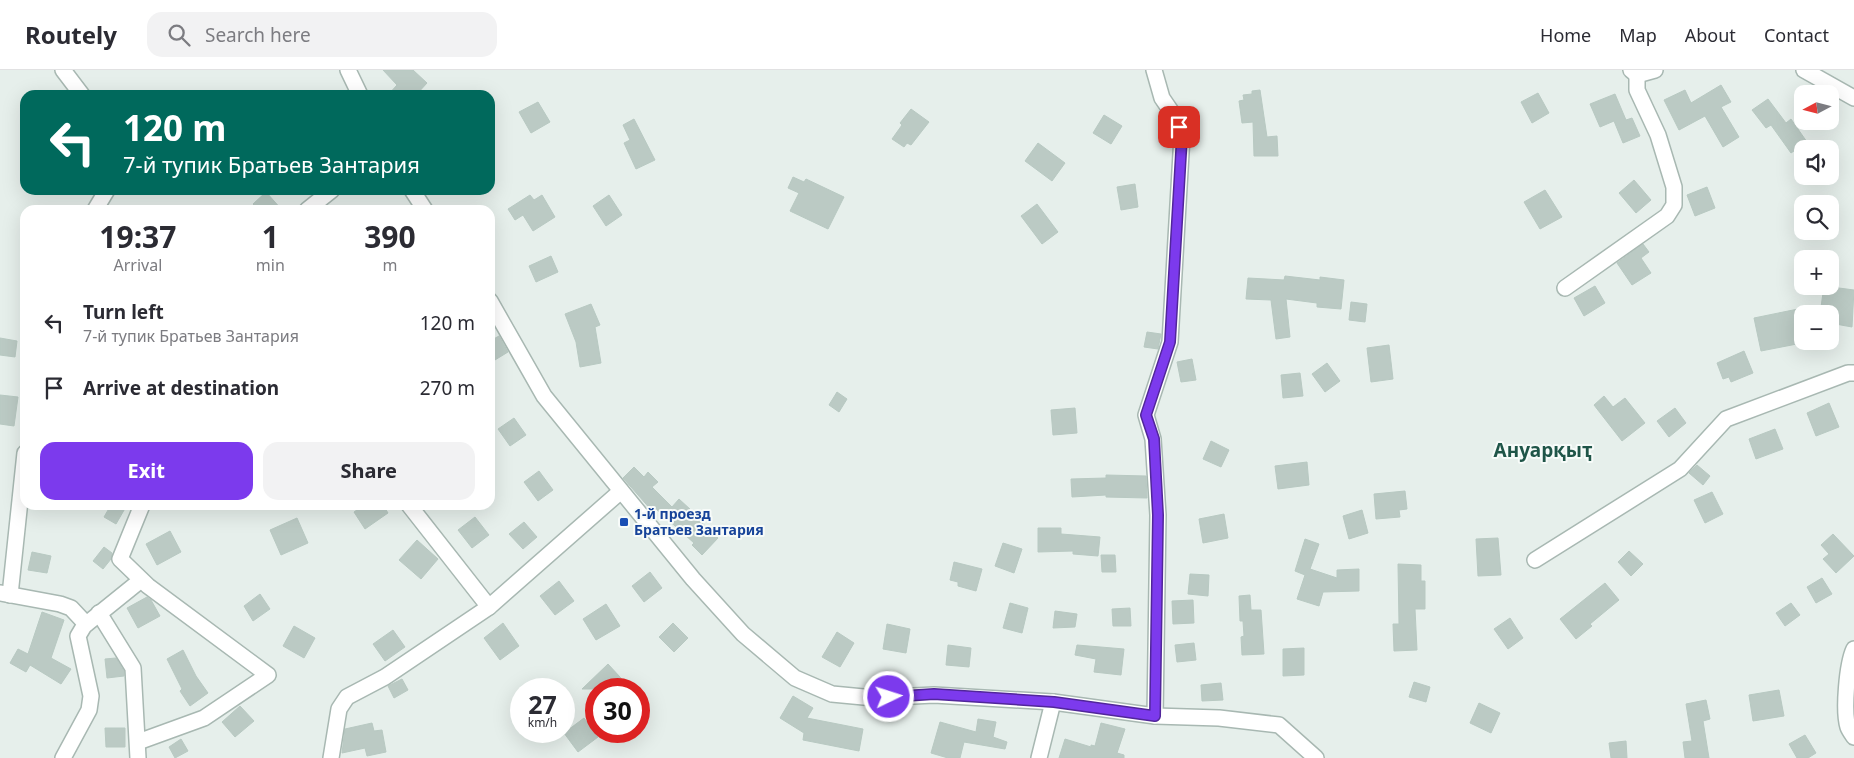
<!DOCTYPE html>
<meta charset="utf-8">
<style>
body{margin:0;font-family:"Noto Sans",sans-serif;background:#f2f2f3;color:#2b2b33;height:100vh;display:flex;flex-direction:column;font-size:19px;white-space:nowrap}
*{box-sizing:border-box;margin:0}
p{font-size:16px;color:#7c7c81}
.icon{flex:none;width:28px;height:28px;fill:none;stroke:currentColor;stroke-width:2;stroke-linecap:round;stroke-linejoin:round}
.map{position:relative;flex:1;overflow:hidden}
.panel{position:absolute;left:20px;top:135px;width:475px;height:305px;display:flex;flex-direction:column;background:#fff;border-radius:15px;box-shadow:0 5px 20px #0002}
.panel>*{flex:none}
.hud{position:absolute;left:20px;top:20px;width:475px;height:105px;border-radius:15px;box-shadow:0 5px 20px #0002;background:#00695c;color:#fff;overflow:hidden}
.needle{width:32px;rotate:263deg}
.buttons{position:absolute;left:1794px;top:15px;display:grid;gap:10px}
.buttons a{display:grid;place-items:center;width:45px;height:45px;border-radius:10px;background:#fff;box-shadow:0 5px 20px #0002;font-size:25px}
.speed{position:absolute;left:510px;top:608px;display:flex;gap:10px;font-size:25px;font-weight:700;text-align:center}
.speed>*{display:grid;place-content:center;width:65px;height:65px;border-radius:50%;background:#fff;box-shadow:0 5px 20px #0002;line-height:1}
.speed small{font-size:12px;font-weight:400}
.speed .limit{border:8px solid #d22;background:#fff;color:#111}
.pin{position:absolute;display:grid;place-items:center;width:42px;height:42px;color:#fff;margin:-21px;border-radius:10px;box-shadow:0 2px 8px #0006}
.me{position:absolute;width:55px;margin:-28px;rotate:86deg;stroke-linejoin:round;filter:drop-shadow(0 0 4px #0008)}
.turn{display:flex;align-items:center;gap:18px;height:105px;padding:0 20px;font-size:22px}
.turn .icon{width:65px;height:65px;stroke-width:2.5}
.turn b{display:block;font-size:35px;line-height:42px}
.eta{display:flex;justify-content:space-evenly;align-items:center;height:85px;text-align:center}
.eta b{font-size:30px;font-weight:700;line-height:35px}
.button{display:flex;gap:10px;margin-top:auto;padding:10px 20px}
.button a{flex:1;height:58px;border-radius:15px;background:#7c3aed;color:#fff;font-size:20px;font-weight:700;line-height:58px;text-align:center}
.button a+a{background:#f2f2f3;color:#2b2b33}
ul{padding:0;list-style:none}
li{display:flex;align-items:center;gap:15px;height:65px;padding:0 20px}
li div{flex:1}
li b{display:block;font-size:19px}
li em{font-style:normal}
header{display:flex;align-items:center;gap:30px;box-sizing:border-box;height:70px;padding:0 25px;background:#fff;border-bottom:1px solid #e1e1e2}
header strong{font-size:24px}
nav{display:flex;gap:28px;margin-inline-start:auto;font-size:18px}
.search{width:350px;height:45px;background:#f2f2f3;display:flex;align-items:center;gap:12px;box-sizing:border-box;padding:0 18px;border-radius:15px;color:#7c7c81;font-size:19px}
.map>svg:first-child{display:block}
.building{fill:#bbcac4;stroke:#b8c9c2}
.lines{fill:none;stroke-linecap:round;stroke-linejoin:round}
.minor-casing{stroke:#a8b8b2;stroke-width:18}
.minor{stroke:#fff;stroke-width:15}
.route-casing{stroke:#51269a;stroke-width:12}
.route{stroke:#7c3aed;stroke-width:9}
.transit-dot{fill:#1a4fb4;stroke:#f7fbf9;stroke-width:2}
.labels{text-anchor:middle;stroke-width:4;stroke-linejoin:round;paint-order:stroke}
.transit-label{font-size:14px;font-weight:bold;fill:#164399;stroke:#f7fbf9;text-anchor:start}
.district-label{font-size:19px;font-weight:bold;fill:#1f5548;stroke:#f7fbf9}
</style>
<header>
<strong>Routely</strong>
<div class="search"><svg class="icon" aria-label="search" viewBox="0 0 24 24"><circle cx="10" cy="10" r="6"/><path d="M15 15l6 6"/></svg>Search here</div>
<nav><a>Home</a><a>Map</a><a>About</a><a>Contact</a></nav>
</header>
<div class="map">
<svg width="1854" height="688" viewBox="0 0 1854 688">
<rect width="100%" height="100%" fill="#e6efeb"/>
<g class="building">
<path d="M383 0H413L427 13 416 25H388L397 15Z"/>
<path d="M1721 15 1731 32 1721 37 1739 67 1723 77 1705 46 1679 60 1664 30 1685 20 1691 33Z"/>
<path d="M1260 20 1267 67 1277 66 1278 86H1254L1253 52 1242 53 1239 31 1244 30 1243 25 1252 24V21Z"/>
<path d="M1538 23 1549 43 1532 53 1521 32Z"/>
<path d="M1615 24 1626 50 1632 48 1640 66 1623 73 1614 51 1600 57 1590 34Z"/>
<path d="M1768 29 1786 53 1791 49 1807 72 1791 83 1771 55 1766 58 1752 40Z"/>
<path d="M538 32 550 52 531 63 519 42Z"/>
<path d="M911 39 929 52 911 75 907 73 904 77 892 69 902 55 900 53Z"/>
<path d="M1104 45 1122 56 1111 74 1093 63Z"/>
<path d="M634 49 655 90 636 99 624 73 630 70 623 55Z"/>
<path d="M1038 73 1065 93 1052 111 1025 91Z"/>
<path d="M793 107 804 112 806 109 844 127 828 159 790 141 799 123 788 118Z"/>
<path d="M1634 110 1651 130 1636 143 1619 123Z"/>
<path d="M1135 114 1138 137 1121 140 1117 117Z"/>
<path d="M1707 117 1715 138 1695 146 1687 125Z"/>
<path d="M1545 120 1562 147 1540 159 1524 132Z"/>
<path d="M266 122 282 140H259L253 134Z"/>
<path d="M530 125 534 130 542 125 555 147 533 161 523 145 515 150 508 139Z"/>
<path d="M609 125 622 145 606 156 593 136Z"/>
<path d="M1037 134 1058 162 1042 174 1021 146Z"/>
<path d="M1643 174 1649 182 1641 188 1651 203 1632 215 1617 193Z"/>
<path d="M551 186 558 202 536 212 529 196Z"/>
<path d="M1285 206 1320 210V207L1344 210 1341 239 1317 237V233L1286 229 1290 267 1276 269 1271 230 1246 229 1248 208 1284 210Z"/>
<path d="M1595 216 1605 233 1584 246 1574 228Z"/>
<path d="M1824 216 1854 220 1852 257 1830 253V244H1820Z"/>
<path d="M1351 232 1367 234 1365 252 1349 250Z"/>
<path d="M591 234 600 255 595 257 601 293 580 297 576 272 565 244Z"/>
<path d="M1798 239 1802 260V273L1761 281 1754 248Z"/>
<path d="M1147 262 1161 264 1158 279 1144 277Z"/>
<path d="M499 266 508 282 490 293V271Z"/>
<path d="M0 268 17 271 15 287 0 285Z"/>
<path d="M1389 275 1393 309 1371 312 1367 278Z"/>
<path d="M1744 281 1753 303 1731 312 1729 307 1723 309 1717 293Z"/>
<path d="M1192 289 1196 310 1181 312 1177 292Z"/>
<path d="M1327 293 1340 311 1325 322 1312 304Z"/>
<path d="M1300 303 1303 326 1283 328 1281 305Z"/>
<path d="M837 322 847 329 839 342 829 335Z"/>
<path d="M0 325 18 327 14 356 0 354Z"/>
<path d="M1604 326 1613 337 1625 328 1645 353 1622 371 1594 335Z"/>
<path d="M1829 333 1839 357 1816 366 1807 343Z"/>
<path d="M1075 338 1077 363 1053 365 1051 340Z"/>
<path d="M1675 338 1686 353 1669 367 1657 351Z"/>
<path d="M514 348 526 365 510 376 498 359Z"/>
<path d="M1775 359 1783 379 1756 389 1749 369Z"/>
<path d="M1211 371 1229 380 1221 397 1203 389Z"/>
<path d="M1307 392 1309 415 1278 419 1275 396Z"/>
<path d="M1697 395 1710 406 1703 415 1689 403Z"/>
<path d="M634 397 644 407 648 402 658 412 652 417 672 437 679 429 703 451 702 453 718 468 702 485 692 475 694 473 656 439 653 442 623 408Z"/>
<path d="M539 401 553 420 538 431 524 412Z"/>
<path d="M1106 405 1146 406 1147 428 1106 427V425L1072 427 1071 409 1106 408Z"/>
<path d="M1405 421 1407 439 1399 440 1400 447 1376 449 1374 424Z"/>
<path d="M1712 422 1723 444 1705 453 1694 430Z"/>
<path d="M111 435H127L116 454 104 447Z"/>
<path d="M364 435H383L388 443 365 459 354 442Z"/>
<path d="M1362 440 1368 463 1349 469 1343 446Z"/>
<path d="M1224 444 1228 468 1203 473 1199 449Z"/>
<path d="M475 447 489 465 472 478 458 460Z"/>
<path d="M297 448 308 473 281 485 270 460Z"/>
<path d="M524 452 537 467 523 479 509 464Z"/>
<path d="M1038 458H1061V464L1100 467 1098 486 1073 484V481L1038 482Z"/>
<path d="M170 461 181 482 157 495 146 474Z"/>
<path d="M1833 464 1854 486 1836 503 1823 489 1829 484 1821 475Z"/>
<path d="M1498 468 1501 505 1478 506 1476 469Z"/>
<path d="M1305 469 1319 474 1310 499 1337 508V500L1359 499V521L1323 522 1319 536 1297 529 1305 505 1295 501Z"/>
<path d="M417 470 438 489 421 509 399 490Z"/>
<path d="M1003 473 1022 479 1014 503 995 496Z"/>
<path d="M104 477 112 483 111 489 103 499 93 491Z"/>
<path d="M1629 481 1643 494 1631 506 1618 492Z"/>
<path d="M32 482 51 486 47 503 28 500Z"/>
<path d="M1101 485H1115L1116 502H1102Z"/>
<path d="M954 492 982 499 976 521 958 516V512L950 510Z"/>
<path d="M1398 494 1421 495V511H1425V539H1415L1417 580 1394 581 1393 554H1399Z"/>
<path d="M650 502 662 518 644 532 632 516Z"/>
<path d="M1190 504 1209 505 1208 526 1188 524Z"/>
<path d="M1822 508 1832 524 1816 533 1807 517Z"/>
<path d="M559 511 574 531 555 545 540 526Z"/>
<path d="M1605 513 1619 530 1590 554 1592 556 1576 569 1560 549Z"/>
<path d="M260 524 270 539 253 551 244 536Z"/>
<path d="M1250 525 1251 540H1261L1264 584 1242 585 1241 567 1244 566 1243 551H1240L1239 526Z"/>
<path d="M147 527 151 530 160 546 138 558 127 538Z"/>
<path d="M1193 530 1194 553 1173 554 1172 531Z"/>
<path d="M1010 533 1028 538 1022 563 1003 558Z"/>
<path d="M1791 533 1800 545 1785 556 1776 543Z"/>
<path d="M606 534 620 556 596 570 583 549Z"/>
<path d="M1130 538 1131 556H1113L1112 539Z"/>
<path d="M1055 541 1077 544 1075 557 1053 558Z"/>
<path d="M42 542 64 550 51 588 71 599 61 614 30 595 26 602 10 593 18 579 28 584Z"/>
<path d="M1510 548 1523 568 1508 579 1494 559Z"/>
<path d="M503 553 519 576 500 590 484 568Z"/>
<path d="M673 553 688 568 674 582 659 567Z"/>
<path d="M887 554 910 559 906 583 883 579Z"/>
<path d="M294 556 315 568 304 588 283 576Z"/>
<path d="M393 560 405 577 385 591 373 574Z"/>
<path d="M837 562 854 573 840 597 822 587Z"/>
<path d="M1194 573 1196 590 1177 592 1175 575Z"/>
<path d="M948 575 971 578 969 597 946 595Z"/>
<path d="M1077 575 1124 579 1121 605 1094 602 1096 589 1075 585Z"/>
<path d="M1304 578V605L1283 606V579Z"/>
<path d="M183 580 196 606 208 623 190 636 180 621 182 619 167 589Z"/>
<path d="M116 588 124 601V606L107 608 105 589Z"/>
<path d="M608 594 631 619H582Z"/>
<path d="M402 609 408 620 394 628 388 616Z"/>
<path d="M1414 612 1430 617 1426 632 1409 627Z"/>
<path d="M1221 613 1223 630 1202 631 1201 615Z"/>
<path d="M1779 620 1784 646 1753 651 1749 625Z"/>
<path d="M793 626 813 638 807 648 863 659 859 681 803 670 804 663 780 648Z"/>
<path d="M1706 630 1710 649 1703 651 1709 688H1685L1683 672 1692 671 1686 634Z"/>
<path d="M1479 633 1500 643 1491 663 1470 653Z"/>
<path d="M240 636 254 651 235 667 222 652Z"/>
<path d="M584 648 598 667 578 682 564 663Z"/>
<path d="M978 649 996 652 993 667 1007 672 1005 679 964 672 960 688H948L931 683 940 652 976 662Z"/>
<path d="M372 653 374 661 382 660 386 682 367 686 365 678 342 683 345 659Z"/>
<path d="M1101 653 1125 659 1117 683 1124 685V688H1059L1065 669 1091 677V675L1095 676Z"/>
<path d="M105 658H125V677H106Z"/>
<path d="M1805 665 1816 683 1808 688H1797L1789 674Z"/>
<path d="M181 669 188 681 175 688 169 677Z"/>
<path d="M1626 671 1627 688H1611L1609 673Z"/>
</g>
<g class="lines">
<defs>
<g id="minor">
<path d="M63 0 82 25"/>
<path d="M348 0 360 25"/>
<path d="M1154 0 1162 28 1175 47 1182 66 1170 272 1146 345 1153 369 1158 445 1155 646"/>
<path d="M1631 0 1637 5 1655 0"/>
<path d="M1804 0 1854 28"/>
<path d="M412 120 425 140"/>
<path d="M95 140 107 120"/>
<path d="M307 140 332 120"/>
<path d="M1565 218 1667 146 1674 135V117L1658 65 1637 20V5"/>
<path d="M490 231 544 326 693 509 743 564 795 608 832 624 874 628 934 625 1053 632 1155 646 1219 648 1279 655 1316 688"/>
<path d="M409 435 489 537"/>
<path d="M1535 490 1680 399 1726 349 1848 303H1854"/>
<path d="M1 523 60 534 71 538 86 554"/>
<path d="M10 525 25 383"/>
<path d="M99 543 133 598 138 688"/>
<path d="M1854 579C1847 594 1843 641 1848 657 1849 660 1852 664 1854 667"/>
<path d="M138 672 204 648 268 605 148 516 120 489 142 435"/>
<path d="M63 688 89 640 91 626 78 566 84 556 141 510"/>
<path d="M331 688 339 639 347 627 385 607 489 537 621 421"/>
<path d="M1039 688 1053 632"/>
</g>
</defs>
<use href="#minor" class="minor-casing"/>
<use href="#minor" class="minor"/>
</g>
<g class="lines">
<defs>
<path id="route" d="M889 627 934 624 1054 632 1155 646 1158 445 1154 369 1146 345 1170 272 1182 66 1179 57"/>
</defs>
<use href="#route" class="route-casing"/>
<use href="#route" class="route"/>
</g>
<rect class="transit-dot" x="619" y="447" width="10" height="10" rx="2.5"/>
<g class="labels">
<g class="transit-label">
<text x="634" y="449">1-й проезд<tspan x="634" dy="16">Братьев Зантария</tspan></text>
</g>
<g class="district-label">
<text x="1543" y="387">Ануарқыҭ</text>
</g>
</g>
</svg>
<div class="buttons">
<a><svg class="needle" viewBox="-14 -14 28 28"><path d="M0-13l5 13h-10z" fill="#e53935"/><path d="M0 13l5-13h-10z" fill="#7c7c81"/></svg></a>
<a><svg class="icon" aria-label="sound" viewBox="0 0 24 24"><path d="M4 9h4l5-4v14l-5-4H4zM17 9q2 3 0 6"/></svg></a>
<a><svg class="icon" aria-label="search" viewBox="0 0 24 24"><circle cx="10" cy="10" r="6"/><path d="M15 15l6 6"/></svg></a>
<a>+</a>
<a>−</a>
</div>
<div class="speed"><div>27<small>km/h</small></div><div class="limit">30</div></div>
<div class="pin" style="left:1179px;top:57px;background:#d93025"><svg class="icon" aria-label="arrive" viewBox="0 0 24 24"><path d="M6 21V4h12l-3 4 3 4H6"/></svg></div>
<svg class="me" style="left:889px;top:627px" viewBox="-20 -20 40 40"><circle r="17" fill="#7c3aed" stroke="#fff" stroke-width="3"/><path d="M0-11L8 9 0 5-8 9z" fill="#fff"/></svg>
<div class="hud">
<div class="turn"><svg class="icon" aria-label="left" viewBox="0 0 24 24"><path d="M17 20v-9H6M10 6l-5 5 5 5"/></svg><div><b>120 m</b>7-й тупик Братьев Зантария</div></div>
</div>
<section class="panel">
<div class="eta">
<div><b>19:37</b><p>Arrival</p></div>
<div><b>1</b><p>min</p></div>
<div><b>390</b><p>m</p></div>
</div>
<ul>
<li><svg class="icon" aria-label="left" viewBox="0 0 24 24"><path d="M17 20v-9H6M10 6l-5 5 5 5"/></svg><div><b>Turn left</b><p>7-й тупик Братьев Зантария</p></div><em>120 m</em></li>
<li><svg class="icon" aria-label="arrive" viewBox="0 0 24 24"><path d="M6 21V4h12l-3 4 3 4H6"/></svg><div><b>Arrive at destination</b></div><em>270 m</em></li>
</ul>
<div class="button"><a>Exit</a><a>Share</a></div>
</section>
</div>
